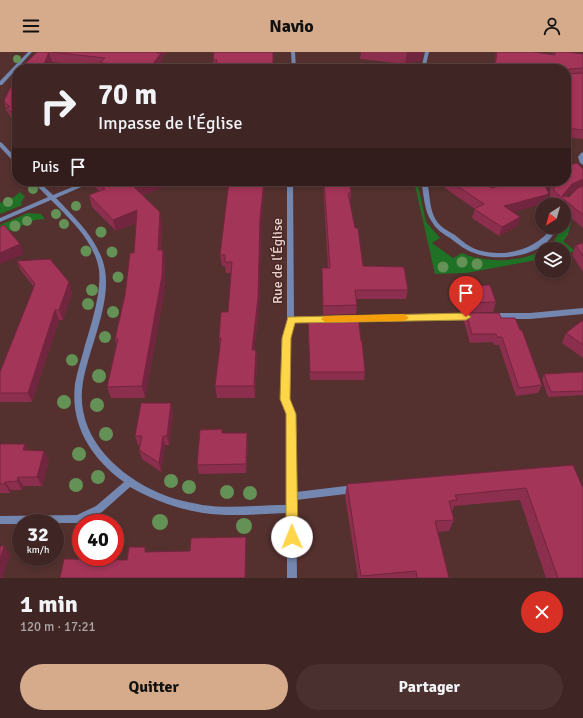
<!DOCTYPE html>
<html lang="fr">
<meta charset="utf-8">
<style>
body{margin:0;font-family:Signika,sans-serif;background:#4a3130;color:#f1f3f6;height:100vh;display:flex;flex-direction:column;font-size:15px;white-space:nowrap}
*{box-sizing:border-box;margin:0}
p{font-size:13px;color:#ada5a6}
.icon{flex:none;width:22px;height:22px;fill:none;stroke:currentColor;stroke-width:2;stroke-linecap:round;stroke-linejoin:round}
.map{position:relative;height:526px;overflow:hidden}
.side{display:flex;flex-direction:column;background:#3f2523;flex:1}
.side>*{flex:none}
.guide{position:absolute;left:12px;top:12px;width:559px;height:122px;border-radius:16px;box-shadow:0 2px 6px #0003,0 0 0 1px #584241;background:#3f2523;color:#f1f3f6;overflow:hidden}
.needle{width:26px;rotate:217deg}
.fabs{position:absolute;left:535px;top:146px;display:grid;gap:8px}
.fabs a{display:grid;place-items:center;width:36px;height:36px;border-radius:50%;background:#3f2523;box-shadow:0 2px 6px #0003,0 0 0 1px #584241;font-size:20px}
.speed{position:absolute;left:12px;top:462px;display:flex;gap:8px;font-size:20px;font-weight:700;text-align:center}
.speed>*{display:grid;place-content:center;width:52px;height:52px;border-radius:50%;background:#3f2523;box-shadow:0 2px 6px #0003,0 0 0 1px #584241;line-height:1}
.speed small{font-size:10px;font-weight:400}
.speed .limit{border:6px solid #d22;background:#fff;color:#111}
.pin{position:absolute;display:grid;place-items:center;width:34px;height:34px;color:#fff;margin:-41px -17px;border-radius:50% 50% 50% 0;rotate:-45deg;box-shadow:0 0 4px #0007}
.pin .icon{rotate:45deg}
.me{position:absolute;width:44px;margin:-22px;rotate:359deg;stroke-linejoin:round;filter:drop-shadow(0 0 3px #0008)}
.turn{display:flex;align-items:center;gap:14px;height:84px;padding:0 20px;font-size:18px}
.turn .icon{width:52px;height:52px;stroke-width:2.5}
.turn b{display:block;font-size:28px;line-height:34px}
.then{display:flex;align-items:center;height:38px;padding:0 20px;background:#0003;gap:8px;font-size:15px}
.round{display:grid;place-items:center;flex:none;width:42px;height:42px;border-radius:21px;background:#4a3130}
.summary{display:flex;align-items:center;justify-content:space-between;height:68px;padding:0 20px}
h1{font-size:24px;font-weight:700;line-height:30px}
.cta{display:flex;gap:8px;margin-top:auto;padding:8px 20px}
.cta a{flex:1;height:46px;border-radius:24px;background:#d6ab8b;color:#111;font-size:16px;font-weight:700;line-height:46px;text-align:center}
.cta a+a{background:#4a3130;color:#f1f3f6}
header{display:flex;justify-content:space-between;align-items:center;height:52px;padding:0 20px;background:#d6ab8b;color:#111;font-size:18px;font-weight:700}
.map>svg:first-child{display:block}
.green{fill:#1f7125}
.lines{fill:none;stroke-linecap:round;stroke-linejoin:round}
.minor{fill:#7387b0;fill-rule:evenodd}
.tree{fill:#649155}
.wall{fill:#8c2e4d;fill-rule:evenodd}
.shaded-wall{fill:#72253e}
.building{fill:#a33559;stroke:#72253e}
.route{fill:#ffd54a;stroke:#a68a30}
.slow{fill:#f59e0b}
.labels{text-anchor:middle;stroke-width:3;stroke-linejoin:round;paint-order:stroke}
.street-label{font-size:14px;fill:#e8d1cf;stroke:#482725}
</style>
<header><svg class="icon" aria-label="menu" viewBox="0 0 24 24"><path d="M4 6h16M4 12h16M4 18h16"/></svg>Navio<svg class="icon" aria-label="person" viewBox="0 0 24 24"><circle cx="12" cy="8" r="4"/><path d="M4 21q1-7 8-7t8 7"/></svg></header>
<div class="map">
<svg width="583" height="526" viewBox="0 0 583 526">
<rect width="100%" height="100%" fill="#54312f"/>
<g class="green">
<path d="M333 12H401V14L388 17 370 13 362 17H333Z"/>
<path d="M414 129H417L426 170 440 186 432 191 453 206 462 201C484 211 522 211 542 198V207L466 221 435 222Z"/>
<path d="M20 140 25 145 21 150 22 153 0 162V151L14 145Z"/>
<path d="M28 161 41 162 45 167 35 168 0 183V173Z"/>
<path d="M565 164 572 166 568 183 563 189 575 199 564 203V197H543L554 189 562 175H564Z"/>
</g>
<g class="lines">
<g class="minor">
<path d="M28 0H32L2 33H0V29Z"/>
<path d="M291 0H295L296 17H292Z"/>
<path d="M425 0H429L425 17H421Z"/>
<path d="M0 90 2 91 17 107V112L15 111 0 95Z"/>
<path d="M583 100V113L580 111 578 105 581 101Z"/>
<path d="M32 129H38L53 143 87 129H95L56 146C75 166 100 189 105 218 111 252 89 296 83 330 74 382 115 422 159 441 172 447 188 450 202 453 230 457 259 453 287 453V362L281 347 282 286 287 272V129H293L294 265 317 264 321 267 317 270H295L290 286 289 347 295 362 296 440 354 433 357 434 358 437 357 440 354 441 296 448 297 526H287V461C259 462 231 465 203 461 177 457 153 448 130 435L102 460 77 471H21V472H0V464L77 463 96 454 124 430C91 406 70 373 75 332 77 319 82 306 85 293 90 277 95 260 98 243 99 235 100 226 99 218 95 190 70 167 51 148L0 170V166L48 145Z"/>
<path d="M421 129H427C430 141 429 157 436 168 440 175 448 179 455 183 462 189 469 195 478 198 504 206 537 198 552 175H558C554 181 551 187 545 192 526 206 495 209 474 201 465 198 458 192 450 186 443 182 436 177 432 170 424 159 424 143 421 129Z"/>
<path d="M583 256V262L530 267H491L487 264 491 261H530Z"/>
<path d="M473 262 477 265 473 268 349 270 345 267 349 264Z"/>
</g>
</g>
<g class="tree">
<circle cx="17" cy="7" r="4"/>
<circle cx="33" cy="137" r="5"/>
<circle cx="8" cy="150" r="5"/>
<circle cx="76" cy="154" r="5"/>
<circle cx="56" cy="162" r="5"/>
<circle cx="27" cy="169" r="5"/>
<circle cx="64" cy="172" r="5"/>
<circle cx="15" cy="174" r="5.5"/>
<circle cx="101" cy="180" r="5.5"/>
<circle cx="86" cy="199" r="5.5"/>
<circle cx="112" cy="200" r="5.5"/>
<circle cx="462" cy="210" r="5.5"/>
<circle cx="477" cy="212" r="5.5"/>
<circle cx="443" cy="215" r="5.5"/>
<circle cx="118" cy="225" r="5.5"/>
<circle cx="92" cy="238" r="6"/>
<circle cx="88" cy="252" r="6"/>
<circle cx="113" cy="260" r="6"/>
<circle cx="105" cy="285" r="6"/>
<circle cx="72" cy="308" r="6"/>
<circle cx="99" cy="324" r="7"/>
<circle cx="64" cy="350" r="7"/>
<circle cx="97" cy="353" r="7"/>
<circle cx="106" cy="382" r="7"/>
<circle cx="79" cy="402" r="7"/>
<circle cx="98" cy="425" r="7"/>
<circle cx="171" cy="429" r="7"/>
<circle cx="76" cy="433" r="7"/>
<circle cx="189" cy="435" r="7"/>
<circle cx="227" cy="440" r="7"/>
<circle cx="250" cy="441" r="7"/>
<circle cx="160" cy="470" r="8"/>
<circle cx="244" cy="474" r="8"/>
</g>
<g class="wall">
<path d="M37 0H166L162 6V12L101 16 52 10Z"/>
<path d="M214 0 273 17H214L213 8Z"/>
<path d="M361 0H423L421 9 405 12 360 7Z"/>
<path d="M496 0H533L553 2 554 0H568L583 2V87L566 85V17L494 15Z"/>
<path d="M17 21V73L11 67 9 62 7 60 4 49Z"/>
<path d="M583 117V176L564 160V153H555L550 149V129H566ZM575 139 569 145H566L568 142Z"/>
<path d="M92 129H176L143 143 162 171 161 198H163L165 210V236L145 346H111L107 335 116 293 115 287 125 243 134 201 136 171 116 179 92 155 89 143 99 139 92 132Z"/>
<path d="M323 129H350L351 141 350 150 363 214 408 238 406 247H356L357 253 356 262 323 263 322 226V216H328Z"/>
<path d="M435 129H481L492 136 545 151 513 160 520 165 517 174 499 184 472 166 475 157Z"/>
<path d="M261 178 259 257 254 298H256L257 310 255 346H217L215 334 220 296 219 286 228 260 231 221H226L225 214H222L220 203Z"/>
<path d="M583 191V220L572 203 576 193Z"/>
<path d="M17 209 72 240 63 268H59L32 350H0V320L34 235 21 219Z"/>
<path d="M458 234 496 250 493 260 461 261 456 244Z"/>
<path d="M466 261 501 266 520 278 542 333 538 341 516 344 499 293H494L493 290 470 291 464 270Z"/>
<path d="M308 265 361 289 365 320 364 328H310Z"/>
<path d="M583 268V306L562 291 566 281Z"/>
<path d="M583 320V343L548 345 542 327 544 322Z"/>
<path d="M173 361 169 393H165L161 420 142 407 139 398 140 393H138L135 384Z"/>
<path d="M222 381 248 390 246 421 199 422 197 413Z"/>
<path d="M0 392 28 398 49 408 42 434H23L22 438H11L10 441H0Z"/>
<path d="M573 413 583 526H546L520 448 454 454 452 460 454 468 449 479 438 480 449 526H358L345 444 347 432Z"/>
</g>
<g class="shaded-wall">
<path d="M49 0 52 10 49 17H42Z"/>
<path d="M157 0H166L162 6V12L158 17H149Z"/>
<path d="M407 0H423L421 9 405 12Z"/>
<path d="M583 127V136L568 142 564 147 562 144 572 132Z"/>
<path d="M148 129H176L137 146 134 135Z"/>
<path d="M264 129H265L261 178 259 257 253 310 252 298 260 166Z"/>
<path d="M549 142 545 151 501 164 504 154Z"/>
<path d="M137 158 139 169 116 179 113 168Z"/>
<path d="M160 160 162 171 160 210 158 198Z"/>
<path d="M520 165 517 174 499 184 502 175Z"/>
<path d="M20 192 24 202 0 212V201Z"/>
<path d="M163 198 165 210V236L145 346 142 334Z"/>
<path d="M69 230 72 240 63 268 59 258Z"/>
<path d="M55 258 59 268 32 350 28 341Z"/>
<path d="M256 298 257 310 255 346 254 334Z"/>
<path d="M171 351 173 361 169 393 167 384Z"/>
<path d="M247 381 248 390 246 421V412Z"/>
<path d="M163 384 165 393 161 420 159 411Z"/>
<path d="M25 392 30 401 23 398Z"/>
<path d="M44 399 49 408 42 434 37 425Z"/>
<path d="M18 425 23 434 22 438 17 429Z"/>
<path d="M5 430 11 438 10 441 5 432Z"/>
<path d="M246 485V526H245Z"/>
<path d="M4 494 10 502 3 525 4 526H0V508Z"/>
</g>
<g class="building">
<path d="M37 0H49L42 17H20Z"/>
<path d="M51 0H157L156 1H161L149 17H100L104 11H100L105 6Z"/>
<path d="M214 0H273V17H216L217 8H213Z"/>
<path d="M497 0H533L555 3V0H568L583 2V16L569 17 567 21 569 22 583 21V78L566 76V17H489L495 14Z"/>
<path d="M17 21V66L7 56 10 55 4 49Z"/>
<path d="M577 111 583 117V127L572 132 562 144 569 145 578 136 583 134V163L554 139V129H566V114Z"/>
<path d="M97 129H148L134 135 160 160 158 198H163L162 224 142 334 107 335 118 287H115L125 243 130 201H134L137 158 113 168 89 143 105 137Z"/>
<path d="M229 129H264L260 166 258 246 252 298H256L254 334H215L221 286H219L221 260H228L232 210H225V203H220Z"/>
<path d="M324 129H350L351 141H348L355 176H358L363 214 404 215 408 238H355L357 253 323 254 322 216H330Z"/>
<path d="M450 129H481L492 136 515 129H543L549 142 504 154 520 165 502 175 474 157 484 152Z"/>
<path d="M4 173 20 192 0 201V175Z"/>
<path d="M583 191V204L576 193Z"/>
<path d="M50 207 69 230 59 258H55L28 341H0V320L35 232 17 209Z"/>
<path d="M490 233 496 250 464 251 458 234Z"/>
<path d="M466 261H499L501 266H515L520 278H522L542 333 519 336 502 285H497L496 282H472Z"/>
<path d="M358 263 361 289H362L365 320H310L308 265Z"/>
<path d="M583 268V293L566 281Z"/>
<path d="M583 320V339L551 340 544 322Z"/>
<path d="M141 351H171L167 384H163L159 411 139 398 142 384H135Z"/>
<path d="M222 377V381H247L246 412 197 413 200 378Z"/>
<path d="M0 392H25L23 398 44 399 37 425H18L17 429 5 430V432H0Z"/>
<path d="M573 413 583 436V526H558L526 436 455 443 457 448 449 449 454 468 435 469 449 526H417L416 519 361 524 347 432Z"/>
<path d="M246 485 245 526H60L64 507 127 508 129 495H145V500L190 499 191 486Z"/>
<path d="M0 494H4L0 508Z"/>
</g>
<path class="route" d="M466 261 471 265 466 268 295 271 291 286 290 347 296 362 298 485 296 489 292 490 288 489 286 485V362L280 347 282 286 288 265Z"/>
<path class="slow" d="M404 262 409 266 404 269 325 270 321 267 325 264Z"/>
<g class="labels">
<g class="street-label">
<text transform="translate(277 209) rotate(-90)" y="5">Rue de l'Église</text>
</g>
</g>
</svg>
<div class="fabs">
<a><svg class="needle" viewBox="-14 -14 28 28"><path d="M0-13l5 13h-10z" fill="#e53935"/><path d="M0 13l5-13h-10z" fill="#ada5a6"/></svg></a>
<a><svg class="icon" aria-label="layers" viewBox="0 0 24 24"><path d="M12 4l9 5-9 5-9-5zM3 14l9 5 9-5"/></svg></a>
</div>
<div class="speed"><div>32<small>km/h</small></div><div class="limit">40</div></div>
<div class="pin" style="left:466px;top:265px;background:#d93025"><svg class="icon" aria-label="arrive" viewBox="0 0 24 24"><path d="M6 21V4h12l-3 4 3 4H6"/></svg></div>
<svg class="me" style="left:292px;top:485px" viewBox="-20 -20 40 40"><circle r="19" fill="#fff"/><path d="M0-13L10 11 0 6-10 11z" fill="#ffd54a"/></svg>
<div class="guide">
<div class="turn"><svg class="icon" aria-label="right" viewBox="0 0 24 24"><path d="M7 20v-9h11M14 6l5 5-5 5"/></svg><div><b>70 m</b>Impasse de l'Église</div></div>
<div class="then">Puis<svg class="icon" aria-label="arrive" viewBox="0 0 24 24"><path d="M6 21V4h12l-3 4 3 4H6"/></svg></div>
</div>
</div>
<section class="side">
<div class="summary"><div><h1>1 min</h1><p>120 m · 17:21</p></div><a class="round" style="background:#d93025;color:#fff"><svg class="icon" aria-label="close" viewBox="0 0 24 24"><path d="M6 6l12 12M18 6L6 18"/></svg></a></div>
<div class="cta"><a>Quitter</a><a>Partager</a></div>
</section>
